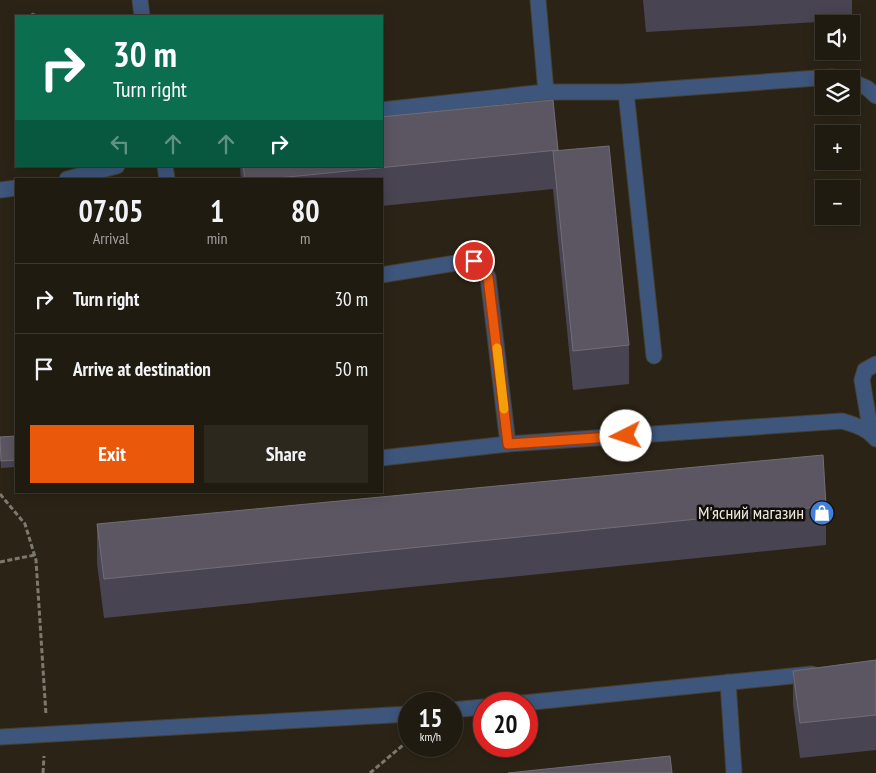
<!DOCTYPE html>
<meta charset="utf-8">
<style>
body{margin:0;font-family:"PT Sans Narrow",sans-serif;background:#2d281e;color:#f1f3f6;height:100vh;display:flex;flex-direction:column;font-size:19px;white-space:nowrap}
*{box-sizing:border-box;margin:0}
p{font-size:16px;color:#a2a19f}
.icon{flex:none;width:28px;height:28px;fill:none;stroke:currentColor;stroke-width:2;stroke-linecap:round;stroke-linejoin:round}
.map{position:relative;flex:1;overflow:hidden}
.panel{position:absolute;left:15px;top:178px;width:368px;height:315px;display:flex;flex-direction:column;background:#201b10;border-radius:0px;box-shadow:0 2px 12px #0003,0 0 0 1px #3d3930}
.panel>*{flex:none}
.guide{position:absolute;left:15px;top:15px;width:368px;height:152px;border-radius:0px;box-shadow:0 2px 12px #0003,0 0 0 1px #3d3930;background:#0b6e4f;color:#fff;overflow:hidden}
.controls{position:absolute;left:815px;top:15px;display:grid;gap:10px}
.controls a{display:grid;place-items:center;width:45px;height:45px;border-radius:0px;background:#201b10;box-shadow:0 2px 12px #0003,0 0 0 1px #3d3930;font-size:25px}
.speed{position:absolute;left:398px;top:692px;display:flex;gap:10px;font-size:25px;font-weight:700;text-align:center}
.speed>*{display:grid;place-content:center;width:65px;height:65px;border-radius:50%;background:#201b10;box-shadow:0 2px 12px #0003,0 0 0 1px #3d3930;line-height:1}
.speed small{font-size:12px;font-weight:400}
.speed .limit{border:8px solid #d22;background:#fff;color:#111}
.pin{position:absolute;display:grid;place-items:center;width:42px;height:42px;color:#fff;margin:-21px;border:2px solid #fff;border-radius:50%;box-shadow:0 1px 5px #0007}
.me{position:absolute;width:55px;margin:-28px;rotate:266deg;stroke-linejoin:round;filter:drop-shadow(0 0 4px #0008)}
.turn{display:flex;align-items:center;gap:18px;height:105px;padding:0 15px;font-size:22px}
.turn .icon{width:65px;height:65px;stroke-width:2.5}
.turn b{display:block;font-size:35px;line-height:42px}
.lanes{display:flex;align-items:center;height:48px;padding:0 15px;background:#0003;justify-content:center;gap:25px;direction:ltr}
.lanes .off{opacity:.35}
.eta{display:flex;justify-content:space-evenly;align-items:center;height:85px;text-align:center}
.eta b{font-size:30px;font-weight:700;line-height:35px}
.primary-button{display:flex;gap:10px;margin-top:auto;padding:10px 15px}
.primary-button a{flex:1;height:58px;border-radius:0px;background:#ea580c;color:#fff;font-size:20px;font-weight:700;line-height:58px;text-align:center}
.primary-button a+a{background:#2d281e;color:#f1f3f6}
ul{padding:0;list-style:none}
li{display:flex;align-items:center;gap:15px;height:70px;padding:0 15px;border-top:1px solid #3d3930}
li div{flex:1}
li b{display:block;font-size:19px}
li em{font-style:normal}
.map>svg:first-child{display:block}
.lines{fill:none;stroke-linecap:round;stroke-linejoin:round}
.lane-casing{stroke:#464032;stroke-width:17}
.path{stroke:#7e796d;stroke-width:3;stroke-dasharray:5 2.5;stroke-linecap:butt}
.lane{stroke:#3e567c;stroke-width:15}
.wall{fill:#494452}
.building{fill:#5b5661;stroke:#726d75}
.route-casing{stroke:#983908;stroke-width:12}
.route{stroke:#ea580c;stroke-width:9}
.slow{stroke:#f59e0b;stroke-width:9}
.labels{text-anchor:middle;stroke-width:5;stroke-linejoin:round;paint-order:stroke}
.poi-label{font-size:18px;fill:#eeeae1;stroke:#110e08;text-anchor:end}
</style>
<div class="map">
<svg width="876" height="773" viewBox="0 0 876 773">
<rect width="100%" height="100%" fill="#2b2416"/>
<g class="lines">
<defs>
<g id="lane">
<path d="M140 0 142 16"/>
<path d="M851 81 867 88 876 96"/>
<path d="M546 92H626L832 77 845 79"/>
<path d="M626 92 654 356"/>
<path d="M381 110 546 92 538 0"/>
<path d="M165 166 167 179"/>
<path d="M67 179 117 166"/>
<path d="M0 190 16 188"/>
<path d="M381 275 468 261C479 261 484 268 488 277L508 444"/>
<path d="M871 433 862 380 865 370 876 364"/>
<path d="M381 458 508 444 842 421C855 425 867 428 876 439"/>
<path d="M728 682 734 773"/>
<path d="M513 704 812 674"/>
<path d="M451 710 484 707"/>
<path d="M0 737 409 714"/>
</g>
</defs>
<use href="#lane" class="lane-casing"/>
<g class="path">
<path d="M0 494 25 524 36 560 46 715"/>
<path d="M0 562 35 555"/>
<path d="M43 773 44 756"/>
<path d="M370 773 409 740"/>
</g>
<use href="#lane" class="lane"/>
</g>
<g class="wall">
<path d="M643 0H852V20L646 32Z"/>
<path d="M16 39V58L14 55V41Z"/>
<path d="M553 100 558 151 629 345V384L573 390 553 189 381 206V179H241L240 166H381Z"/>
<path d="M16 436V467L1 468 0 456V437Z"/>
<path d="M826 506V545L104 618 97 563V524Z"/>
<path d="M876 660V750L800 758 793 705V671Z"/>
</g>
<g class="building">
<path d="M32 13 40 16H31Z"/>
<path d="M553 100 558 150 268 179H245L243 166H381V117Z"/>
<path d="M609 146 629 345 573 351 553 151Z"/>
<path d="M16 436V460L1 461 0 437Z"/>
<path d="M823 455 826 506 104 579 97 524Z"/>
<path d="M876 660V715L800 723 793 671Z"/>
<path d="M670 756 672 773H508Z"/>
</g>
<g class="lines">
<defs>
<path id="route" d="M474 261 483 268 488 277 508 444 626 436"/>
</defs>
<use href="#route" class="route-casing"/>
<use href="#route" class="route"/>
<path class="slow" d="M497 348 504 409"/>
</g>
<defs>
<symbol id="shop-disc" viewBox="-11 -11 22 22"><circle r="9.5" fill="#3f7fe0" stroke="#110e08"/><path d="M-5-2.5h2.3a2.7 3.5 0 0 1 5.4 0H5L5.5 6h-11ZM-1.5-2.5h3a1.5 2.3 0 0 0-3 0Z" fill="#fff"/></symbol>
</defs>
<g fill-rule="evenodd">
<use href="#shop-disc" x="808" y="499" width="28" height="28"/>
</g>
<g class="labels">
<g class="poi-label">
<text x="804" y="519">М'ясний магазин</text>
</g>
</g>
</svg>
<div class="controls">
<a><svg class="icon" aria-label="sound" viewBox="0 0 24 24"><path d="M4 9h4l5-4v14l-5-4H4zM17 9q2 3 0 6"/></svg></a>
<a><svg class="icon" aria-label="layers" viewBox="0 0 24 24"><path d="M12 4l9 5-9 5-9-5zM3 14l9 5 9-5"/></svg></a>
<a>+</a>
<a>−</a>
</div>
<div class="speed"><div>15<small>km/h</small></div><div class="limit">20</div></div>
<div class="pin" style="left:474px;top:261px;background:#d93025"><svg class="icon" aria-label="arrive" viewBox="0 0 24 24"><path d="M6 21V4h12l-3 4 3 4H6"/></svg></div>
<svg class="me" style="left:626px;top:436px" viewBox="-20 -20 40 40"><circle r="19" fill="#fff"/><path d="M0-13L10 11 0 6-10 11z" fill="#ea580c"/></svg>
<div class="guide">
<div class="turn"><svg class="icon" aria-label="right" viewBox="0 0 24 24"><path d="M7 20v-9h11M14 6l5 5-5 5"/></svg><div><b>30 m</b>Turn right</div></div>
<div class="lanes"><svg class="icon off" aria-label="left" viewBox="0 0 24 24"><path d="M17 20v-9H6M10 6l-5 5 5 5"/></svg><svg class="icon off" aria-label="ahead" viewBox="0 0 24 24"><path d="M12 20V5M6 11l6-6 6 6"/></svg><svg class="icon off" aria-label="ahead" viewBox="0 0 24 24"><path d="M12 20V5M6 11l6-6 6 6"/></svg><svg class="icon" aria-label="right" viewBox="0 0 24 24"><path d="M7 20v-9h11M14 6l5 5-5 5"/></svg></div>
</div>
<section class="panel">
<div class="eta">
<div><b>07:05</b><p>Arrival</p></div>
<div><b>1</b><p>min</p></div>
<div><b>80</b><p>m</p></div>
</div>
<ul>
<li><svg class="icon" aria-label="right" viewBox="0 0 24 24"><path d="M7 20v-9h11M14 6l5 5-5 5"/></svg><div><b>Turn right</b></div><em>30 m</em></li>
<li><svg class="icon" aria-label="arrive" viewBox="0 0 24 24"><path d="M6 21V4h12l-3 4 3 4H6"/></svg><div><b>Arrive at destination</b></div><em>50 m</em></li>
</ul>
<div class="primary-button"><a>Exit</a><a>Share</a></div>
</section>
</div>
